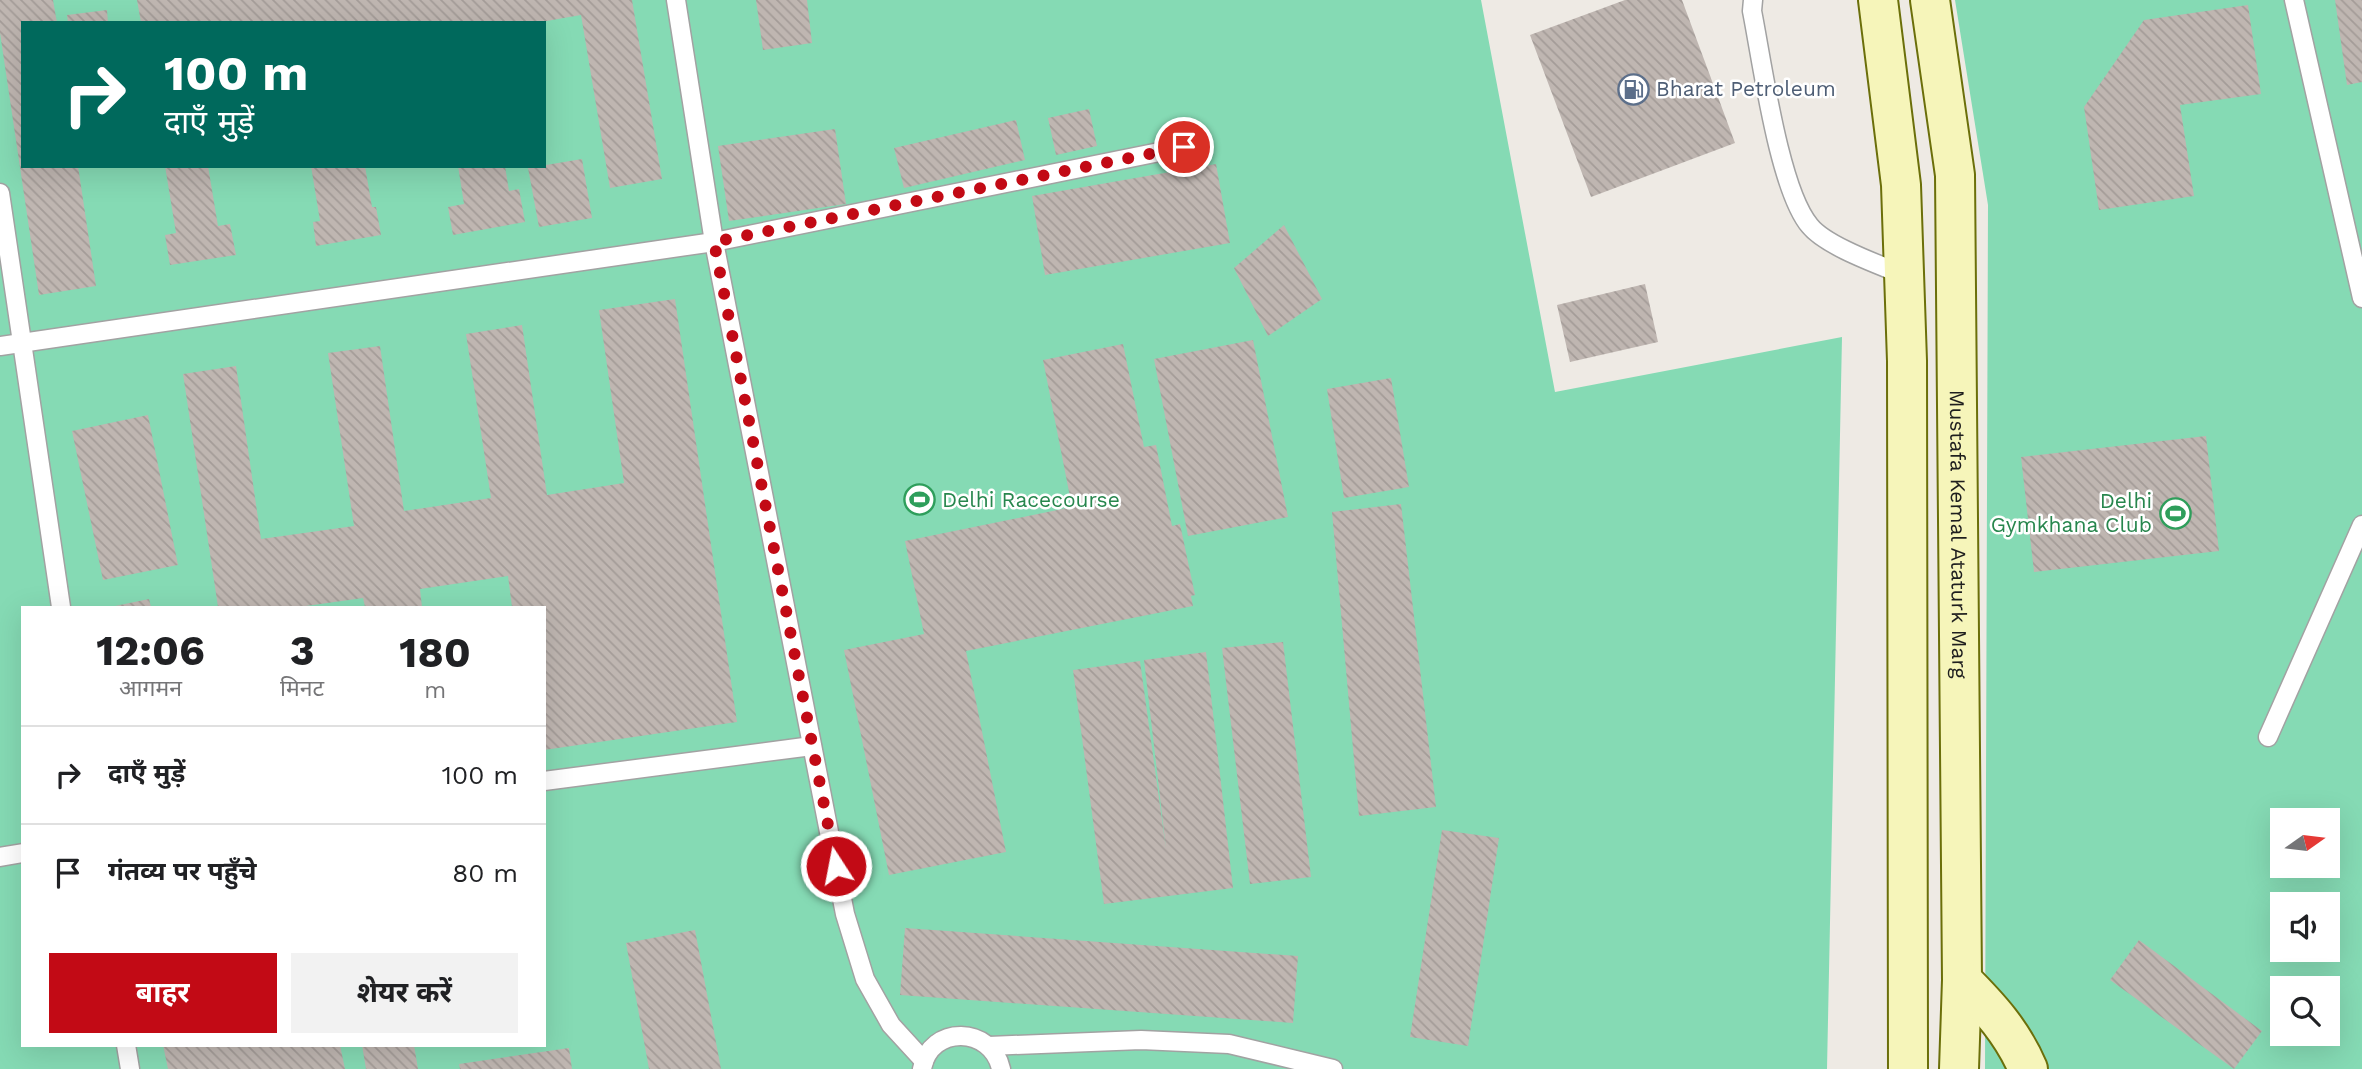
<!DOCTYPE html>
<html lang="hi">
<meta charset="utf-8">
<style>
body{margin:0;font-family:"Work Sans","Noto Sans Devanagari",sans-serif;background:#f2f2f2;color:#202124;height:100vh;display:flex;flex-direction:column;font-size:26px;white-space:nowrap}
*{box-sizing:border-box;margin:0}
p{font-size:23px;color:#757577}
.icon{flex:none;width:38px;height:38px;fill:none;stroke:currentColor;stroke-width:2;stroke-linecap:round;stroke-linejoin:round}
.map{position:relative;flex:1;overflow:hidden}
.side{position:absolute;left:21px;top:606px;width:525px;height:441px;display:flex;flex-direction:column;background:#fff;border-radius:0px;box-shadow:0 7px 28px #0002}
.side>*{flex:none}
.guide{position:absolute;left:21px;top:21px;width:525px;height:147px;border-radius:0px;box-shadow:0 7px 28px #0002;background:#00695c;color:#fff;overflow:hidden}
.needle{width:46px;rotate:76deg}
.fabs{position:absolute;left:2270px;top:808px;display:grid;gap:14px}
.fabs a{display:grid;place-items:center;width:70px;height:70px;border-radius:0px;background:#fff;box-shadow:0 7px 28px #0002;font-size:35px}
.pin{position:absolute;display:grid;place-items:center;width:60px;height:60px;color:#fff;margin:-30px;border:4px solid #fff;border-radius:50%;box-shadow:0 2px 7px #0007}
.me{position:absolute;width:77px;margin:-38px;rotate:349deg;stroke-linejoin:round;filter:drop-shadow(0 0 5px #0008)}
.turn{display:flex;align-items:center;gap:24px;height:147px;padding:0 28px;font-size:32px}
.turn .icon{width:91px;height:91px;stroke-width:2.5}
.turn b{display:block;font-size:49px;line-height:60px}
.eta{display:flex;justify-content:space-evenly;align-items:center;height:119px;text-align:center}
.eta b{font-size:42px;font-weight:700;line-height:49px}
.cta{display:flex;gap:14px;margin-top:auto;padding:14px 28px}
.cta a{flex:1;height:80px;border-radius:0px;background:#c20a15;color:#fff;font-size:28px;font-weight:700;line-height:80px;text-align:center}
.cta a+a{background:#f2f2f2;color:#202124}
ul{padding:0;list-style:none}
li{display:flex;align-items:center;gap:21px;height:98px;padding:0 28px;border-top:2px solid #e0e0e0}
li div{flex:1}
li b{display:block;font-size:26px}
li em{font-style:normal}
.map>svg:first-child{display:block}
.pitch{fill:#85dab4;fill-rule:evenodd}
.building{fill:url(#building-back-hatch)}
.lines{fill:none;stroke-linecap:round;stroke-linejoin:round}
.lane-casing{stroke:#a2a2a2;stroke-width:21}
.secondary-casing{stroke:#6b6f0a;stroke-width:42}
.lane{stroke:#fff;stroke-width:18}
.secondary{stroke:#f6f5ba;stroke-width:38}
.route{stroke:#c20a15;stroke-width:12;stroke-dasharray:0 21.6}
.labels{text-anchor:middle;stroke-width:5;stroke-linejoin:round;paint-order:stroke}
.service-label{font-size:21px;fill:#4e5e75;stroke:#fff;text-anchor:start}
.leisure-label{font-size:21px;fill:#27864d;stroke:#fff;text-anchor:start}
.street-label{font-size:21px;fill:#1e1e1e;stroke:#fff}
</style>
<div class="map">
<svg width="2362" height="1069" viewBox="0 0 2362 1069">
<defs>
<pattern id="building-back-hatch" width="6" height="6" patternUnits="userSpaceOnUse" patternTransform="scale(1.75)"><rect width="6" height="6" fill="#bfb6b1"/><path d="M-1 5l2 2M0 0l6 6M5-1l2 2" fill="none" stroke="#a49c98"/></pattern>
</defs>
<rect width="100%" height="100%" fill="#eeeae4"/>
<g class="pitch">
<path d="M0 0H1481L1555 392 1842 337 1827 1069H0ZM23 23H544V166H23ZM23 607H544V1045H23Z"/>
<path d="M1955 0H2362V1069H1985L1988 205ZM2282 821H2328V866H2282ZM2282 905H2328V950H2282ZM2282 989H2328V1034H2282Z"/>
</g>
<g class="building">
<path d="M0 0H53L57 23H23V166H78L96 286 39 295 0 33Z"/>
<path d="M137 0H632L662 179 610 188 581 15 535 23H141Z"/>
<path d="M756 0H807L812 43 763 50Z"/>
<path d="M1625 0H1682L1735 143 1591 197 1530 35Z"/>
<path d="M2335 0H2362V82L2347 85Z"/>
<path d="M2248 5 2261 94 2180 105 2194 196 2099 210 2084 107 2144 20Z"/>
<path d="M107 10 108 23H68L67 15Z"/>
<path d="M1089 109 1097 146 1056 155 1048 118Z"/>
<path d="M1016 120 1025 160 904 188 894 148Z"/>
<path d="M835 129 846 204 729 221 718 146Z"/>
<path d="M582 159 592 218 539 227 528 168Z"/>
<path d="M1216 164 1230 243 1045 275 1032 196Z"/>
<path d="M165 166H208L218 226 230 224 236 255 170 265 165 235 176 233Z"/>
<path d="M311 166H365L372 207H376L381 235 316 246 313 222 320 221Z"/>
<path d="M458 166H505L509 191 519 189 525 222 453 235 448 207 464 204Z"/>
<path d="M1284 225 1322 299 1268 336 1234 268Z"/>
<path d="M1645 284 1658 342 1570 362 1557 305Z"/>
<path d="M675 299 737 722 544 750V607H512L508 576 420 589 422 607H365L363 598 299 607H218L183 374 236 366 261 539 354 526 328 353 380 346 404 511 491 498 466 334 522 325 547 495 624 483 599 310Z"/>
<path d="M1253 340 1288 517 1188 536 1154 359Z"/>
<path d="M1123 344 1144 447 1156 445 1172 526 1180 524 1195 595 1191 596 1193 606 966 651 1006 852 889 875 844 650 924 634 905 541 1072 507 1043 360Z"/>
<path d="M1391 378 1409 487 1344 498 1327 389Z"/>
<path d="M148 415 178 565 103 580 72 431Z"/>
<path d="M2206 436 2219 551 2034 572 2021 457Z"/>
<path d="M1401 504 1436 807 1359 816 1332 512Z"/>
<path d="M149 599 151 607H115V606Z"/>
<path d="M1283 642 1311 877 1250 884 1222 648Z"/>
<path d="M1206 652 1233 888 1104 904 1073 670 1140 661 1166 849 1144 660Z"/>
<path d="M1442 830 1499 838 1468 1046 1410 1037Z"/>
<path d="M905 928 1298 956 1293 1023 900 995Z"/>
<path d="M695 930 721 1069H649L626 943Z"/>
<path d="M2139 940 2262 1031 2234 1069 2110 980Z"/>
<path d="M163 1045H340L345 1069H168Z"/>
<path d="M362 1045H414L418 1069H366Z"/>
<path d="M569 1048 572 1069H460L459 1064Z"/>
</g>
<g class="lines">
<defs>
<g id="lane">
<path d="M676 0 714 242 845 914 865 979 891 1025 924 1061"/>
<path d="M1753 0 1752 11C1762 61 1779 190 1810 226 1826 246 1880 265 1904 275"/>
<path d="M2294 0 2362 298"/>
<path d="M0 193 61 607"/>
<path d="M0 346 714 242 1184 147"/>
<path d="M2268 737 2362 525"/>
<path d="M544 781 812 746"/>
<path d="M0 857 23 853"/>
<path d="M126 1045 130 1069"/>
<path d="M989 1046 1141 1040 1229 1044 1333 1069"/>
<path d="M922 1069C930 1024 992 1026 1001 1069"/>
</g>
<g id="secondary">
<path d="M1878 0 1901 185 1907 361 1908 1069"/>
<path id="s1" d="M1930 0 1955 175 1962 980 1959 1069"/>
<path d="M1962 980C1990 1008 2012 1032 2028 1069"/>
</g>
</defs>
<use href="#lane" class="lane-casing"/>
<use href="#secondary" class="secondary-casing"/>
<use href="#lane" class="lane"/>
<use href="#secondary" class="secondary"/>
</g>
<g class="lines">
<path class="route" d="M836 866 714 242 1184 147"/>
</g>
<defs>
<symbol id="fuel-ring" viewBox="-11 -11 22 22"><circle r="9.5" fill="#fff" stroke="#5c6f8a" stroke-width="1.5"/><path d="M-5.5-6h7V0h2V4h1.3V-2.5L3-4.5l.8-.8L6-3V5H2.5V1h-1V6h-7ZM-4.2-4.7v3.2H.2V-4.7Z" fill="#5c6f8a"/></symbol>
<symbol id="stadium-ring" viewBox="-11 -11 22 22"><circle r="9.5" fill="#fff" stroke="#2e9e5b" stroke-width="1.5"/><path d="M0-5a6.5 5 0 1 0 0 10a6.5 5 0 1 0 0-10ZM-3.5-1.8h7v3.6h-7Z" fill="#2e9e5b"/></symbol>
</defs>
<g fill-rule="evenodd">
<use href="#fuel-ring" x="1616" y="72" width="35" height="35"/>
<use href="#stadium-ring" x="902" y="482" width="35" height="35"/>
<use href="#stadium-ring" x="2158" y="496" width="35" height="35"/>
</g>
<g class="labels">
<g class="service-label">
<text x="1656" y="96">Bharat Petroleum</text>
</g>
<g class="leisure-label">
<text x="942" y="507">Delhi Racecourse</text>
<text x="2152" y="508" text-anchor="end">Delhi<tspan x="2152" dy="24">Gymkhana Club</tspan></text>
</g>
<g class="street-label">
<text dy="7" stroke="none"><textPath href="#s1" startOffset="536">Mustafa Kemal Ataturk Marg</textPath></text>
</g>
</g>
</svg>
<div class="fabs">
<a><svg class="needle" viewBox="-14 -14 28 28"><path d="M0-13l5 13h-10z" fill="#e53935"/><path d="M0 13l5-13h-10z" fill="#757577"/></svg></a>
<a><svg class="icon" aria-label="sound" viewBox="0 0 24 24"><path d="M4 9h4l5-4v14l-5-4H4zM17 9q2 3 0 6"/></svg></a>
<a><svg class="icon" aria-label="search" viewBox="0 0 24 24"><circle cx="10" cy="10" r="6"/><path d="M15 15l6 6"/></svg></a>
</div>
<div class="pin" style="left:1184px;top:147px;background:#d93025"><svg class="icon" aria-label="arrive" viewBox="0 0 24 24"><path d="M6 21V4h12l-3 4 3 4H6"/></svg></div>
<svg class="me" style="left:836px;top:866px" viewBox="-20 -20 40 40"><circle r="17" fill="#c20a15" stroke="#fff" stroke-width="3"/><path d="M0-11L8 9 0 5-8 9z" fill="#fff"/></svg>
<div class="guide">
<div class="turn"><svg class="icon" aria-label="right" viewBox="0 0 24 24"><path d="M7 20v-9h11M14 6l5 5-5 5"/></svg><div><b>100 m</b>दाएँ मुड़ें</div></div>
</div>
<section class="side">
<div class="eta">
<div><b>12:06</b><p>आगमन</p></div>
<div><b>3</b><p>मिनट</p></div>
<div><b>180</b><p>m</p></div>
</div>
<ul>
<li><svg class="icon" aria-label="right" viewBox="0 0 24 24"><path d="M7 20v-9h11M14 6l5 5-5 5"/></svg><div><b>दाएँ मुड़ें</b></div><em>100 m</em></li>
<li><svg class="icon" aria-label="arrive" viewBox="0 0 24 24"><path d="M6 21V4h12l-3 4 3 4H6"/></svg><div><b>गंतव्य पर पहुँचे</b></div><em>80 m</em></li>
</ul>
<div class="cta"><a>बाहर</a><a>शेयर करें</a></div>
</section>
</div>
